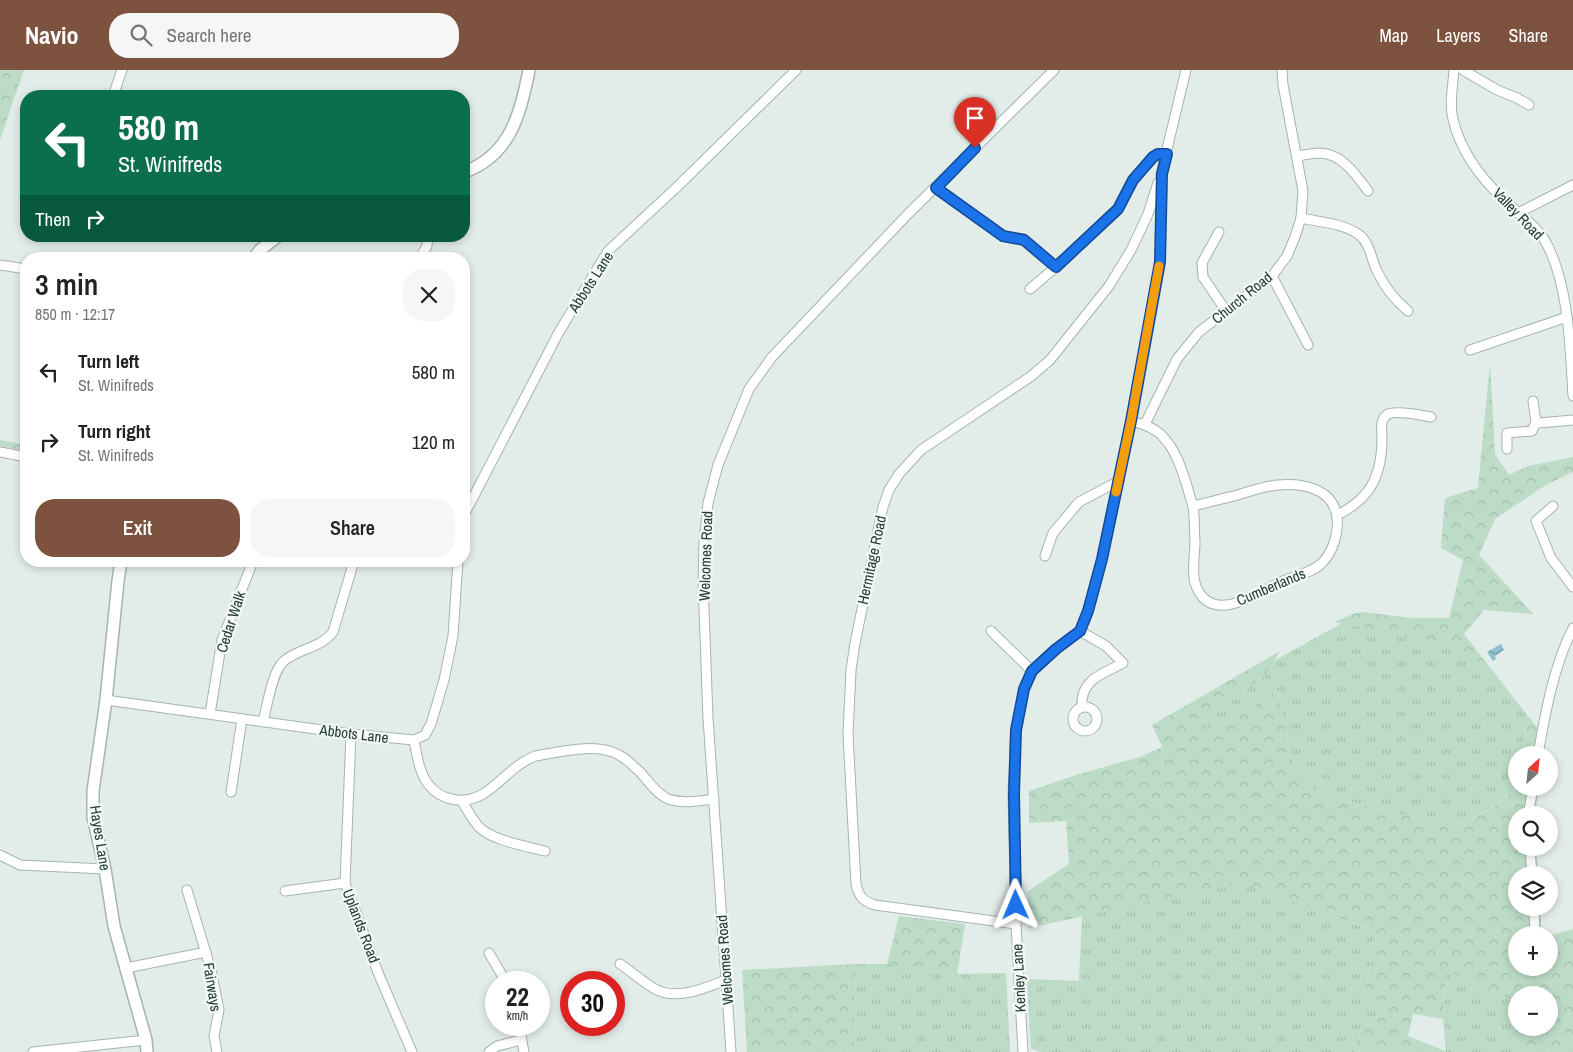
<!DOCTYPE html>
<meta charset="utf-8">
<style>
body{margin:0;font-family:"Archivo Narrow",sans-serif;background:#f6f6f6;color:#222;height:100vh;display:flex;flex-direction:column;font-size:19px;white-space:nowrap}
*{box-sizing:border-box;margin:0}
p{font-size:16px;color:#767676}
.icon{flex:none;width:28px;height:28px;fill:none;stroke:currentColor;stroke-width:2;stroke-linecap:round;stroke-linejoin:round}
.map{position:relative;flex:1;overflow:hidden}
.drawer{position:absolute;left:20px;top:182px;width:450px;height:315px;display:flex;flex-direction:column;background:#fff;border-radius:20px;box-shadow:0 2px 8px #0003}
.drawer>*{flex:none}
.top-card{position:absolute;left:20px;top:20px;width:450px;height:152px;border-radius:20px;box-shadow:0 2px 8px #0003;background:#0b6e4f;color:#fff;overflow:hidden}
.needle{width:32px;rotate:27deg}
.fabs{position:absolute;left:1508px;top:676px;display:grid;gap:10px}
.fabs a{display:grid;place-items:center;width:50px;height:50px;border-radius:50%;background:#fff;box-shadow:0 2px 8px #0003;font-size:25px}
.speed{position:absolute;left:485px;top:901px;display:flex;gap:10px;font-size:25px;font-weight:700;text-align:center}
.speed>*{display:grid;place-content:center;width:65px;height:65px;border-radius:50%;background:#fff;box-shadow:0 2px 8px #0003;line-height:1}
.speed small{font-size:12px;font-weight:400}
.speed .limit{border:8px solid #d22;background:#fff;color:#111}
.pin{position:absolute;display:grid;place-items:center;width:42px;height:42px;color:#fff;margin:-51px -21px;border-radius:50% 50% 50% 0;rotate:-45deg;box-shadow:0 0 5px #0007}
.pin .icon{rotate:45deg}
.me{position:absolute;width:55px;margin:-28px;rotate:359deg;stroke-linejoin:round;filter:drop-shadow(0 0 4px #0008)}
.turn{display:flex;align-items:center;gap:18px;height:105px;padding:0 15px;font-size:22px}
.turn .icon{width:65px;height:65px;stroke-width:2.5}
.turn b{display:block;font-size:35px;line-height:42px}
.then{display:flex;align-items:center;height:48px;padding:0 15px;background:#0003;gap:10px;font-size:19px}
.round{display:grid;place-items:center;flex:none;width:52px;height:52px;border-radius:20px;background:#f6f6f6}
.headline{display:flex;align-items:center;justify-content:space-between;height:85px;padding:0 15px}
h1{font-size:30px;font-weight:600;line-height:38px}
.action{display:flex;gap:10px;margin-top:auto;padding:10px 15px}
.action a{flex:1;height:58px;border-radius:20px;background:#7d523e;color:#fff;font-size:20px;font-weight:600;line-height:58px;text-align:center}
.action a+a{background:#f6f6f6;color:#222}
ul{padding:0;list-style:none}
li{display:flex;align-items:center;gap:15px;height:70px;padding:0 15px}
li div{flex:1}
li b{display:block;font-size:19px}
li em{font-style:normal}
header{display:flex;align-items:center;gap:30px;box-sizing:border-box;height:70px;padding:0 25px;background:#7d523e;color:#fff}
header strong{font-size:24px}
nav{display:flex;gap:28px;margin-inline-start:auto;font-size:18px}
.search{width:350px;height:45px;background:#f6f6f6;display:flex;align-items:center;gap:12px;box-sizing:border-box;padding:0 18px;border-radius:20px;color:#767676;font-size:19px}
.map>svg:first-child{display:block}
.grass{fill:url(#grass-tufts)}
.forest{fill:url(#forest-crowns);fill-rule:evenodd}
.water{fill:url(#water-waves)}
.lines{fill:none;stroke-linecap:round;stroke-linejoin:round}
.minor-casing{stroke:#a5b4af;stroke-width:11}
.tertiary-casing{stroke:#a5b4af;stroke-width:14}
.minor{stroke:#fff;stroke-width:9}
.tertiary{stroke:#fff;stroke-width:11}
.route-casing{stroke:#114b97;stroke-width:12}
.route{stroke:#1a73e8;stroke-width:9}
.slow{stroke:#f59e0b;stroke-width:9}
.labels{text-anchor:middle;stroke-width:4.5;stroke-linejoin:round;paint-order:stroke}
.street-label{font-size:15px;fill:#233c37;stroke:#f3f8f6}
</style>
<header>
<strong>Navio</strong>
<div class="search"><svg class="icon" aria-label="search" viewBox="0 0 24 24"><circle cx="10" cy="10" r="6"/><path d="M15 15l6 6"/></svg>Search here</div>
<nav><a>Map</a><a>Layers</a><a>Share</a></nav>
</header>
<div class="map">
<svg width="1573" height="982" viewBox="0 0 1573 982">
<defs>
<pattern id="grass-tufts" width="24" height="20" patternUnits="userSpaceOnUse" patternTransform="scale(1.25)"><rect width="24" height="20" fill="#bcdcc7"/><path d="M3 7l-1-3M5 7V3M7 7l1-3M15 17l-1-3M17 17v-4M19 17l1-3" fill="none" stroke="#a1beac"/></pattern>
<pattern id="forest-crowns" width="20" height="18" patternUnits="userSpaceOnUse" patternTransform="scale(1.25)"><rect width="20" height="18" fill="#bcdcc7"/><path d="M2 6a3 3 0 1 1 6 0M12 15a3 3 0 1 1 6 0" fill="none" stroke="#a1beac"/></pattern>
<pattern id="water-waves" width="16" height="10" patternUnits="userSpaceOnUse" patternTransform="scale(1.25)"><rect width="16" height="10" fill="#8dc0cf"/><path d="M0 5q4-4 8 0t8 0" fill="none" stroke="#739da9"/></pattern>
</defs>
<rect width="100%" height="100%" fill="#e2ece8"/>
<g class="grass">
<path d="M1342 553 1436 573 1462 582 1492 600 1527 645 1523 685H1516V708L1513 722 1480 745 1448 756 1419 748 1387 742 1354 733 1317 725 1291 688 1278 620 1210 664 1205 651 1266 604 1274 591Z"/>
<path d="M1241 812 1376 862 1364 928 1376 943 1377 956 1363 953 1354 982H1041L1031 979 1027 909 1079 911 1082 846Z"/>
<path d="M855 894H887L957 904 1006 903 1010 982H854Z"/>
<path d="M1446 901 1510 929 1518 982H1446L1443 949Z"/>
</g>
<g class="forest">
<path d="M0 0H24L0 70Z"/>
<path d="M1490 293 1495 384 1509 405 1528 396 1573 387V402L1546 415 1495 449 1479 485 1533 544 1484 540 1464 564 1492 600 1462 582 1436 573 1334 552 1353 544 1363 542 1411 548H1449L1463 490 1441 478 1445 428 1478 418Z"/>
<path d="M0 370 26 375V381L0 376Z"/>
<path d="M1280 581 1266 604 1205 651 1210 664 1278 620 1291 688 1317 725 1354 733 1387 742 1419 748 1448 756 1481 745 1513 722 1516 708V718H1539L1535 745H1516V778H1536L1538 805H1516V838H1540L1542 865H1516V898H1549V866L1573 859V982H1518L1510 929 1446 901 1443 949 1413 944 1408 966 1447 982H1354L1363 953 1377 956 1376 943 1364 928 1376 862 1241 812 1029 858 1028 821 1069 794 1066 751 1029 753V721L1079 704 1140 687 1162 677 1152 655ZM1516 925H1549V958H1516Z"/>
<path d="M1527 645 1545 667 1543 685H1523Z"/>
<path d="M899 846 965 854 957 904 887 894Z"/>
<path d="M855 894 854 982H747L742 900Z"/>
</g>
<path class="water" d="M1501 574 1504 580 1495 586 1496 589 1493 591 1487 582Z"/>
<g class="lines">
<defs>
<g id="minor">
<path d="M1454 0C1453 16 1449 34 1453 49 1460 80 1481 108 1503 129 1516 142 1534 153 1544 169 1569 211 1570 278 1573 326"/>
<path d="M1463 0 1497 20 1517 28 1529 35"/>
<path d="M113 26 122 0"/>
<path d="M1297 86C1304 85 1313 83 1320 83 1343 84 1356 105 1368 121"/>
<path d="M935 118 1003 166 1024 169 1056 197 1118 139 1133 110 1153 87 1158 84H1167"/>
<path d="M1518 143 1573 115"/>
<path d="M1301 148C1319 152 1342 153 1358 164 1370 172 1371 189 1377 201 1384 216 1396 231 1408 241"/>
<path d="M1219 162 1202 193 1203 207 1226 241"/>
<path d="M419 189 427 176 428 166"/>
<path d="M0 195 26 199"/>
<path d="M1272 206 1308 275"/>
<path d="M1030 219 1056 197"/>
<path d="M1470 280 1567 247"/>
<path d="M1533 331 1536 352 1539 353 1573 350"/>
<path d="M1131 351C1143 354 1156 358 1164 368 1177 382 1182 401 1188 419 1189 425 1192 431 1193 437 1195 448 1194 460 1195 471 1195 486 1191 503 1196 516 1212 556 1257 523 1281 512 1294 506 1312 503 1322 493 1333 482 1339 462 1337 447 1333 418 1302 413 1278 415 1263 416 1248 422 1234 426 1220 429 1207 433 1193 436"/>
<path d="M1145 354 1177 289 1199 262 1272 206 1287 186 1295 167 1301 148 1303 121 1283 15 1282 0"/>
<path d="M1507 379V363L1532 361 1536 352"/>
<path d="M0 382 26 387"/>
<path d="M1553 436 1536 451 1551 488 1573 517"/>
<path d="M464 445 559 262 608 181 678 116 796 0"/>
<path d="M1337 445C1352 438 1366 427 1374 411 1380 398 1382 383 1382 369 1382 364 1381 358 1382 353 1382 350 1385 346 1388 344 1396 340 1421 345 1431 347"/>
<path d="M1045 486 1053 463 1079 432 1119 411"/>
<path d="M991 561 1032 601"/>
<path d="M1080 561 1106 576 1123 593C1103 604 1080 609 1082 637"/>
<path d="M106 630 351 664 414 670 425 665 431 654 444 610 453 566 458 491"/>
<circle cx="1085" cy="649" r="12"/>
<path d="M210 644 222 570 253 491"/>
<path d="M263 652C267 637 272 602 283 592 298 578 320 579 333 562L354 491"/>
<path d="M351 664 345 813 379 905 412 982"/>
<path d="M414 670C417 685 419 702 428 714 441 731 464 735 483 724 501 713 513 695 535 686 560 682 596 672 619 685 627 689 633 696 640 702 648 711 657 724 668 729 683 734 700 731 714 729"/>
<path d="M1538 685C1545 644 1554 595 1573 558"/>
<path d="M231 722 242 649"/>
<path d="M462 731C467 740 472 749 479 757 493 771 526 776 545 781"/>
<path d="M1528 745 1533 718"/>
<path d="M1530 778 1532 805"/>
<path d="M0 785 20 795 105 799"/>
<path d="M187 820 211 900 219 940 214 966 217 982"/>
<path d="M285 821 345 813"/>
<path d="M1534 838 1535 865"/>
<path d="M1016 854 875 835C863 831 859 827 856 814L848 664 851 600 855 573 883 437 889 420 899 404 921 380 1030 307 1050 290 1109 216 1131 180 1148 144 1158 113"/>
<path d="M489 883 506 912"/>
<path d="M620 894C632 902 643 912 655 919 677 931 705 918 726 910"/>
<path d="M126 898 206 882"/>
<path d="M519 955 524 982"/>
<path d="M33 982 146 970"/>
<path d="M489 982 497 976 521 970"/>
<path d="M731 982 708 648 703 513 704 473 708 433 718 395 749 319 772 287 908 144 1054 0"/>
<path d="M1023 982 1016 854 1013 724 1016 660 1024 619 1032 601 1056 579 1080 561 1088 541 1102 489 1131 351 1160 192 1161 104 1186 0"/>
</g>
<g id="tertiary">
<path d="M464 102C510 86 521 43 529 0"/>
<path d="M253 189 260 180 278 166"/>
<path d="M121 491 118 511 106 630 93 721V747L105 799 114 856 146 970 147 982"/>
</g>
</defs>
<use href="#minor" class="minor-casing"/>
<use href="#tertiary" class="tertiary-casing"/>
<use href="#minor" class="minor"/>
<use href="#tertiary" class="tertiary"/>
</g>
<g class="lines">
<defs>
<path id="route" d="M975 78 936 118 1003 166 1024 170 1056 197 1118 139 1133 110 1153 87 1158 84H1167L1162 104 1160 192 1131 351 1102 489 1088 541 1080 561 1056 579 1032 601 1024 619 1016 660 1014 724 1016 835"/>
</defs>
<use href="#route" class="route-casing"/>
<use href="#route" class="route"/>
<path class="slow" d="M1116 422 1131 351 1159 196"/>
</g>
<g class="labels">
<g class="street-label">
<text transform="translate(1518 144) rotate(46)" y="5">Valley Road</text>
<text transform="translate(591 212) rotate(-57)" y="5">Abbots Lane</text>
<text transform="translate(1242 228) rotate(-39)" y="5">Church Road</text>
<text transform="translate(706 486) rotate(-88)" y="5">Welcomes Road</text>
<text transform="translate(872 490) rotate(-78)" y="5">Hermitage Road</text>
<text transform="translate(1271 517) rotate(-23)" y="5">Cumberlands</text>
<text transform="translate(231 552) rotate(-72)" y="5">Cedar Walk</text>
<text transform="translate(354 664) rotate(7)" y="5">Abbots Lane</text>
<text transform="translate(100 768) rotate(81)" y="5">Hayes Lane</text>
<text transform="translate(361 856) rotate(69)" y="5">Uplands Road</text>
<text transform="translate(725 890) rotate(-94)" y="5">Welcomes Road</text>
<text transform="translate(1019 908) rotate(-93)" y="5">Kenley Lane</text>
<text transform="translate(212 917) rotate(81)" y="5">Fairways</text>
</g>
</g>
</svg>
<div class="fabs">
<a><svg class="needle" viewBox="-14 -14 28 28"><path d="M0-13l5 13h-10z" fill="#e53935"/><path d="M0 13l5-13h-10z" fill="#767676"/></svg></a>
<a><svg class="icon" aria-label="search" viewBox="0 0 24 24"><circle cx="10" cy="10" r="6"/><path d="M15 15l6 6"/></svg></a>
<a><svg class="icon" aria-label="layers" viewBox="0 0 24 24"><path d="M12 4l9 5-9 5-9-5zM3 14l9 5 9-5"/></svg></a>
<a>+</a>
<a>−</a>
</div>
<div class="speed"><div>22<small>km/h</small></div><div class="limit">30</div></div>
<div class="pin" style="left:975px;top:78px;background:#d93025"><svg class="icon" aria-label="arrive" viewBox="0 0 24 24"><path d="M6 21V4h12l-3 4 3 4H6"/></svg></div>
<svg class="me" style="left:1016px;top:835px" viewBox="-20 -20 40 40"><path d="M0-17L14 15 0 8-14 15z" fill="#1a73e8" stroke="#fff" stroke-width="4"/></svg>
<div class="top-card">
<div class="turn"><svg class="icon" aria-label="left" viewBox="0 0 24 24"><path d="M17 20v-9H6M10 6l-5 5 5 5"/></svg><div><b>580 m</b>St. Winifreds</div></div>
<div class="then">Then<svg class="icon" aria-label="right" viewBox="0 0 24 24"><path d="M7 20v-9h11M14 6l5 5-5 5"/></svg></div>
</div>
<section class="drawer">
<div class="headline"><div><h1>3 min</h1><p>850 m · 12:17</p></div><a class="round"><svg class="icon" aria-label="close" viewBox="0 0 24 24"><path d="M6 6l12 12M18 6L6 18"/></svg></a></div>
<ul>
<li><svg class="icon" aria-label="left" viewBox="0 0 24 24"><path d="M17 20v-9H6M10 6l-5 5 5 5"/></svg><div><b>Turn left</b><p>St. Winifreds</p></div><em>580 m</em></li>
<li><svg class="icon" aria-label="right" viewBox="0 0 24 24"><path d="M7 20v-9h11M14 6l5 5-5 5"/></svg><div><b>Turn right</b><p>St. Winifreds</p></div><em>120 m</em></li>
</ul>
<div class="action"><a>Exit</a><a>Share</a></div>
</section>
</div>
